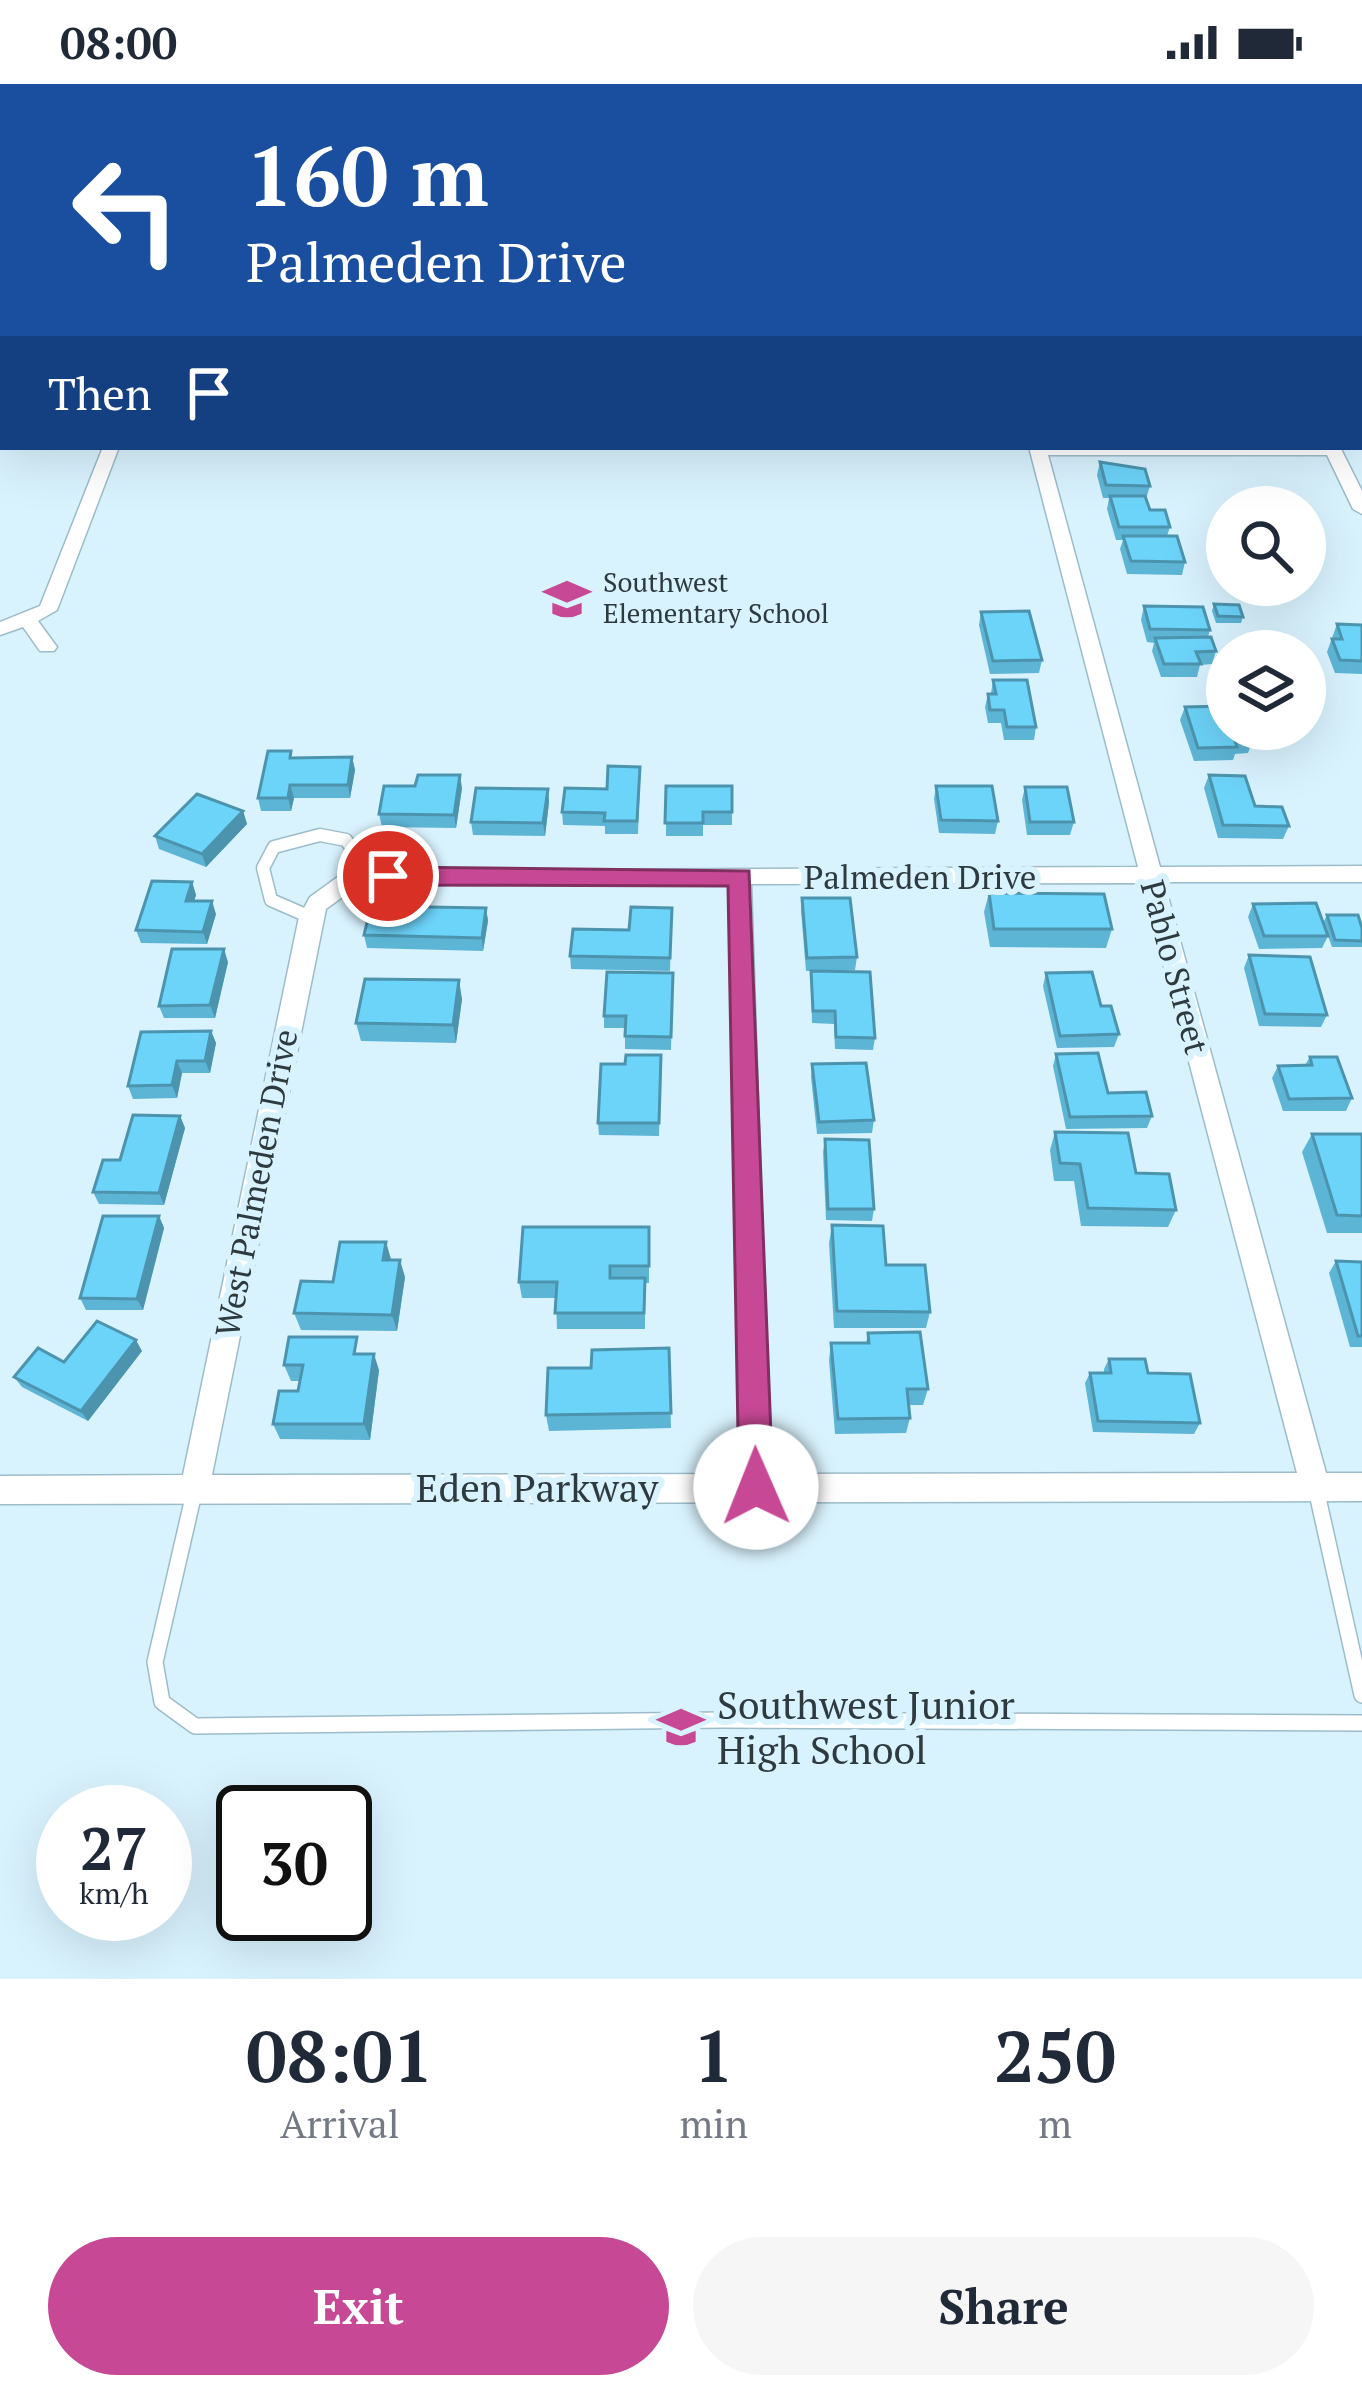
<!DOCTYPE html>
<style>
body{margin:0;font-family:"PT Serif",serif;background:#f6f6f7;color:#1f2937;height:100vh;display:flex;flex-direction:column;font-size:45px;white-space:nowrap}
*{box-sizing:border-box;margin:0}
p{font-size:39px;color:#747a83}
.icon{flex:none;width:66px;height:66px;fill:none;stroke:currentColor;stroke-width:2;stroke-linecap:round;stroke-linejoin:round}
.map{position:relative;height:1895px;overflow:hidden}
.drawer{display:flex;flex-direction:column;background:#fff;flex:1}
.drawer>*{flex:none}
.banner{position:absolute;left:0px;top:0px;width:1362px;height:366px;box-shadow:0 12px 48px #0002;background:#1a4fa0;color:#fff;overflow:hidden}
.tools{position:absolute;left:1206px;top:402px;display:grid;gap:24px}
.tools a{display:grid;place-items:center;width:120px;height:120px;border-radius:50%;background:#fff;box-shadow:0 12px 48px #0002;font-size:60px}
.speed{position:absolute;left:36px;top:1701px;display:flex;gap:24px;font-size:60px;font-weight:700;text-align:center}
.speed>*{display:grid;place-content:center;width:156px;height:156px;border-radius:50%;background:#fff;box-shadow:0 12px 48px #0002;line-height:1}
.speed small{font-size:30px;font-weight:400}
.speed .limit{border:6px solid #111;border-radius:18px;background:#fff;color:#111}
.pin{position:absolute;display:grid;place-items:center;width:102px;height:102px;color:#fff;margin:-51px;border:6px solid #fff;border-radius:50%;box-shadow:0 3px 12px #0007}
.me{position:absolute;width:132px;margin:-66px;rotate:359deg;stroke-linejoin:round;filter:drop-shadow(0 0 9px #0008)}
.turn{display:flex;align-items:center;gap:42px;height:252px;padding:0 48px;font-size:54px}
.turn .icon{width:156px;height:156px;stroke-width:2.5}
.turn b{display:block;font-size:84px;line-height:102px}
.then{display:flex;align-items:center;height:114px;padding:0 48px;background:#0003;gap:24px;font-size:45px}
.eta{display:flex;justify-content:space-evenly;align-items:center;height:204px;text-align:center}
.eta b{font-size:72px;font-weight:600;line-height:84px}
.button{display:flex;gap:24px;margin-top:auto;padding:24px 48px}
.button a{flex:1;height:138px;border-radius:72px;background:#c74895;color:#fff;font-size:48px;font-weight:600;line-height:138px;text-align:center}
.button a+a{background:#f6f6f7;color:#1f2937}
.status{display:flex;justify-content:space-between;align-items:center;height:84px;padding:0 60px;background:#fff;direction:ltr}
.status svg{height:33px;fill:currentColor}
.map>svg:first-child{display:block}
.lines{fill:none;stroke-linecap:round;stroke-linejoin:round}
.service-far2-casing{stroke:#9cbcc9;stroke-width:9}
.service-far1-casing{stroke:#9cbcc9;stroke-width:15}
.service-casing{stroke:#9cbcc9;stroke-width:18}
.minor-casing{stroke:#9cbcc9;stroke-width:3}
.tertiary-casing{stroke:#9cbcc9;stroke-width:3}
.primary-casing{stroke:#9cbcc9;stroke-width:3}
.service-far2{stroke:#fff;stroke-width:8}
.service-far1{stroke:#fff;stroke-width:12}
.service{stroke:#fff;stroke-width:15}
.minor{fill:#fff;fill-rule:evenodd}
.tertiary{fill:#fff;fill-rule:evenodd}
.primary{fill:#fff;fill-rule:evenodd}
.wall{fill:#5db5d6}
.shaded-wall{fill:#4c94ae}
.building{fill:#6cd3f9;stroke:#4c94ae;stroke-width:3}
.route{fill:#c74895;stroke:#812f61;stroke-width:3}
.labels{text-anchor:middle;stroke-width:12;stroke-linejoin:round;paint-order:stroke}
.far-poi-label{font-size:27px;fill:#2d3a3f;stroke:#d9f3fe;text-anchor:start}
.street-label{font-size:33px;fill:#2d3a3f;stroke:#d9f3fe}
.near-street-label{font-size:39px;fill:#2d3a3f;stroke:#d9f3fe}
.near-poi-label{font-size:39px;fill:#2d3a3f;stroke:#d9f3fe;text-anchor:start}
</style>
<div class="status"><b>08:00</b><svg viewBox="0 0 49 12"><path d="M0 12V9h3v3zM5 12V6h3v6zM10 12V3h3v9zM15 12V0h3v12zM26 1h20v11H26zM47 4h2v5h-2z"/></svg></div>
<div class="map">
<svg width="1362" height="1895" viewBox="0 0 1362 1895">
<rect width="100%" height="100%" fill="#d9f3fe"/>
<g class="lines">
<defs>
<path id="service-far2" d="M47 3 134 1"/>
<path id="service-far1" d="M310 833 271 816 263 784 274 763 320 751 346 756 371 793"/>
<g id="service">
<path d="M195 1405 155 1578 162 1618 195 1642 724 1636 1362 1639"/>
<path d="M1316 1405 1362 1611"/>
</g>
<g id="minor">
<rect x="736" y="0" width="12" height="3"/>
<path d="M1070 0H1082L1083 3H1071Z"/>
<path d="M3 40V51L0 52V41Z"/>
<path d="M1359 59 1362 60V72L1359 71Z"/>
<path d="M1359 90 1362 91V104L1359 103Z"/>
<path d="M103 363H119L57 526 38 537 57 563 54 567H40L23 543 0 551V538L40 522Z"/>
<path d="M1029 363H1340L1362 407V430L1353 425 1327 371H1048L1160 783 1362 782V798H1164L1326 1389H1362V1417L0 1420V1392L183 1391 299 833 310 813 346 787 1138 783ZM1142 799 1297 1389 770 1390 751 800ZM729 800 741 1390 212 1391 326 825 359 801Z"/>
</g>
<path id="tertiary" d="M1306 0H1322L1324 3H1308Z"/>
<g id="primary">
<rect x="1359" y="27" width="3" height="12"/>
<rect x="0" y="29" width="3" height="12"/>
</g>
</defs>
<use href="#service-far2" class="service-far2-casing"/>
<use href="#service-far1" class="service-far1-casing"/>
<use href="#service" class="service-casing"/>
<use href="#minor" class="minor-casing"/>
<use href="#tertiary" class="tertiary-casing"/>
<use href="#primary" class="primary-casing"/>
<use href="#service-far2" class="service-far2"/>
<use href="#service-far1" class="service-far1"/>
<use href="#service" class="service"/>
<use href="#minor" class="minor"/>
<use href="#tertiary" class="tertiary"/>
<use href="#primary" class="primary"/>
</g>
<g class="wall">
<path d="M438 0H488V3H437Z"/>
<path d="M1093 0H1173L1172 3H1095Z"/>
<path d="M1359 280H1362V322L1359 316Z"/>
<path d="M1100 378 1150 402 1146 415 1150 426 1170 443 1167 452 1185 478 1182 491 1127 490 1120 465 1123 456H1116L1107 425 1109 414H1103L1097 391Z"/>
<path d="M1214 520 1243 533 1241 539H1216L1212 527Z"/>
<path d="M1144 522 1210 546 1208 553 1216 567 1212 580 1200 581 1197 593H1161L1152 567 1154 559 1147 558 1141 536Z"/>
<path d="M981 528 1042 576 1039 589 990 590 979 541Z"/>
<path d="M1337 540 1362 541V590L1335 589 1327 568Z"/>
<path d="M993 596 1036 643 1034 656H1004L1001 639H988L985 623 988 610H991Z"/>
<path d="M1185 623 1253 656 1248 669 1235 670 1233 676 1194 677 1180 636Z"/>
<path d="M352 673 355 686 350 714H294L291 727H261L258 714 293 674Z"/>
<path d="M1209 691 1289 742 1283 755 1218 754 1204 704Z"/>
<path d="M640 696 638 750H605V742L563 741 562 728 607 705Z"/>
<path d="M666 702H732V741H703V752H666Z"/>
<path d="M936 702 998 737 995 750 939 749 934 715Z"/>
<path d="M1025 703 1074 738 1070 751H1027L1022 716Z"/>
<path d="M462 704 456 744 382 743 379 730Z"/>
<path d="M548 705 549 718 545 752 473 751 471 738Z"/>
<path d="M243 727 247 740 206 783 159 765 155 752Z"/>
<path d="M192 798 196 811 194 817 216 830 207 860 141 859 136 846Z"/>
<path d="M989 809 1112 845 1106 864 990 863 984 828Z"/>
<path d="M802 814 857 873 855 886 806 887 801 827Z"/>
<path d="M1253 820 1324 837 1327 831 1362 844V863H1332L1328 852 1322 864 1259 865 1248 833Z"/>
<path d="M486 824 488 837 483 867 367 864 364 851Z"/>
<path d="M672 824 670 887 571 885 570 872 629 846Z"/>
<path d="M1249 871 1327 931 1321 943 1259 942 1244 884Z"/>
<path d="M228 878 215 934H164L159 922Z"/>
<path d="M811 887 875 954 873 966 835 965 834 940 812 939Z"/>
<path d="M673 889 671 966 625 965V944H604V932Z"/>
<path d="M1046 889 1119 950 1114 963 1057 964 1043 902Z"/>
<path d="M462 915 456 959 361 957 356 939Z"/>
<path d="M211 947 216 959 210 989H182L177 1014 133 1015 128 1002Z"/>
<path d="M1056 970 1108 1009 1152 1032 1147 1044 1066 1045 1053 982Z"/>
<path d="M661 971 659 1052 599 1051 598 1039 625 980Z"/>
<path d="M1310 973 1352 1014 1346 1027H1283L1272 994 1278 982 1305 981Z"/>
<path d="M812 980 874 1036 872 1049 817 1050 811 993Z"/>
<path d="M180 1032 185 1044 164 1121 99 1120 93 1108 120 1076Z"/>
<path d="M1055 1048 1136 1089 1176 1126 1168 1143 1081 1142 1074 1097H1054L1050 1066Z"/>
<path d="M1312 1050H1362V1149H1327L1302 1068Z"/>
<path d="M825 1055 874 1125 872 1137 826 1136 823 1068Z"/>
<path d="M159 1132 164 1144 143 1226H86L80 1214Z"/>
<path d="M832 1141 886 1181 930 1228 926 1244H834L829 1159Z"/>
<path d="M649 1143V1199H645V1245H557L556 1214H522L519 1198Z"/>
<path d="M391 1176 405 1193 397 1247 301 1246 294 1229 333 1198Z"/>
<path d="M1336 1177 1362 1178V1263H1350L1329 1189Z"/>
<path d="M868 1249 928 1305 923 1321H908L910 1334 906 1349 835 1350 829 1276 831 1259H866Z"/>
<path d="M669 1264 671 1344 549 1347 546 1331Z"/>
<path d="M142 1267 88 1337 22 1303 14 1293 64 1278Z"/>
<path d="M362 1270 379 1286 370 1356 280 1355 273 1340 298 1307 300 1297H291L284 1281Z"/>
<path d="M1109 1275 1148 1289 1200 1339 1194 1350 1093 1348 1085 1299 1090 1289H1104V1285Z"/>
</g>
<g class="shaded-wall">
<path d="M352 673 355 686 350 714 348 701Z"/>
<path d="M460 691 462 704 456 744 454 731Z"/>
<path d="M290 701 294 714 291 727 288 714Z"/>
<path d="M548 705 549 718 545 752 543 739Z"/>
<path d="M243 727 247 740 206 783 202 770Z"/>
<path d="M192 798 196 811 190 830 186 817Z"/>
<path d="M212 817 216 830 207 860 203 848Z"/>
<path d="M486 824 488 837 483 867 482 854Z"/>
<path d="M224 865 228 878 215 934 210 921Z"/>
<path d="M459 896 462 915 456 959 453 941Z"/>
<path d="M211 947 216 959 210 989 205 977Z"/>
<path d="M177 977 182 989 177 1014 172 1001Z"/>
<path d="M180 1032 185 1044 164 1121 159 1109Z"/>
<path d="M159 1132 164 1144 143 1226 137 1215Z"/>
<path d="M386 1158 391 1175 383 1176Z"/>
<path d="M400 1176 405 1193 397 1247 392 1231Z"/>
<path d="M136 1256 142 1267 88 1337 81 1327Z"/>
<path d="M374 1270 379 1286 370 1356 364 1340Z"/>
</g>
<g class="building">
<path d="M0 0H15L13 3H3V8L0 9Z"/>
<path d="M148 0H209L208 3H147Z"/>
<path d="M296 0H323L322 3H295Z"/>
<path d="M438 0H455L454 3H437Z"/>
<rect x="579" y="0" width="133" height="3"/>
<rect x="1359" y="229" width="3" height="30"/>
<path d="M1359 280H1362V301L1359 295Z"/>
<path d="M1100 378 1145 385 1150 402 1106 401Z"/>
<path d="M1110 412H1145L1150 426H1165L1170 443H1119Z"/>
<path d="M1123 452H1177L1185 478 1131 477Z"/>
<path d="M1214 520 1239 521 1243 533 1218 532Z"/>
<path d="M1144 522 1203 523 1210 546 1150 545Z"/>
<path d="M1029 527 1042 576 993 577 981 528Z"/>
<path d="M1337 540 1362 541V577L1340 576 1332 555H1342Z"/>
<path d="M1211 553 1216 567 1196 568 1201 580H1164L1155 554Z"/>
<path d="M993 596H1027L1036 643H1007L1004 626H990L988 610H996Z"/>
<path d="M1227 622V645H1249L1253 656 1235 657 1237 663 1198 664 1185 623Z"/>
<path d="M268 667H291L290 674 352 673 348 701H290L288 714H258Z"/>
<path d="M608 682 640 683 637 737H604L605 729 562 728 565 704 607 705Z"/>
<path d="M418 691H460L454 731 379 730 384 702H415Z"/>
<path d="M1209 691 1245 692 1255 722 1282 723 1289 742 1223 741Z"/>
<path d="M666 702H732V728H703V739H665Z"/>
<path d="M936 702H992L998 737 941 736Z"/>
<path d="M1025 703H1067L1074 738H1030Z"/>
<path d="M476 704 548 705 543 739 471 738Z"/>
<path d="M197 710 243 727 202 770 155 752Z"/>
<path d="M152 797 192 798 186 817H212L203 848 136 846Z"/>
<path d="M989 809 1104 810 1112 845H994Z"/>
<path d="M802 814H850L857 873 807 874Z"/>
<path d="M1316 819 1328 852H1264L1253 820Z"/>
<path d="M371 822 486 824 482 854 364 851Z"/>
<path d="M631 823 672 824 670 874 570 872 573 845 629 846Z"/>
<path d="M1327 831H1358L1362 844V857L1335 856Z"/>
<path d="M172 865H224L210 921 159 922Z"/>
<path d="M1249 871 1310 873 1327 931 1265 930Z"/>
<path d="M811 887 870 888 875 954 836 953 835 927H813Z"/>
<path d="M607 888 673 889 671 953 625 952 626 932H604Z"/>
<path d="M1092 888 1101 922H1111L1119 950 1060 952 1046 889Z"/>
<path d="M365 895 459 896 453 941 356 939Z"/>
<path d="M211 947 205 977H177L172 1001 128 1002 141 948Z"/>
<path d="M1098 969 1108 1009 1146 1008 1152 1032 1070 1033 1056 970Z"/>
<path d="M626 971H661L659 1039H598L601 980H625Z"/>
<path d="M1310 973H1337L1352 1014 1289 1015 1278 982 1312 981Z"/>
<path d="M866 979 874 1036 819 1038 812 980Z"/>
<path d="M133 1031 180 1032 159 1109 93 1108 103 1076H120Z"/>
<path d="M1055 1048 1128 1049 1136 1089 1169 1090 1176 1126 1088 1124 1080 1080 1060 1079Z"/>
<path d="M1312 1050H1362V1132L1337 1131Z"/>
<path d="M825 1055 869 1056 874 1125H828Z"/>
<path d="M103 1132H159L137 1215 80 1214Z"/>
<path d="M832 1141 883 1142 886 1181H925L930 1228 837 1227Z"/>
<path d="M523 1143H649V1182H610V1194H645L644 1229H555L557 1198H519Z"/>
<path d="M340 1158H386L383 1176H400L392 1231 294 1229 301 1197 333 1198Z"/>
<path d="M1336 1177 1362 1178V1252H1358Z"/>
<path d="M97 1237 136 1256 81 1327 14 1293 38 1264 64 1278Z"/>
<path d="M920 1248 928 1305H907L910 1334 838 1335 831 1259H869L868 1249Z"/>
<path d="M289 1253H357L354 1270H374L364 1340H273L279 1307H298L303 1281H284Z"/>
<path d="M669 1264 671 1329 546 1331 548 1284H591L592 1266Z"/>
<path d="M1109 1275H1145L1148 1289 1190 1290 1200 1339 1098 1337 1090 1289H1111Z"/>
</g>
<path class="route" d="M388 783 749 787 773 1403 768 1415 756 1420 744 1415 739 1403 728 802 388 801 376 792Z"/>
<defs>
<symbol id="school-bare" viewBox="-9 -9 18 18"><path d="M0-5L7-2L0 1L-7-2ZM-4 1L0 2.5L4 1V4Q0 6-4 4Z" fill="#c74895" stroke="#d9f3fe" stroke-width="2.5" paint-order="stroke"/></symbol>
</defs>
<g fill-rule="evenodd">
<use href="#school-bare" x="534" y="482" width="66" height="66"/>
<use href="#school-bare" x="648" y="1610" width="66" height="66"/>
</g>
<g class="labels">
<g class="far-poi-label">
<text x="603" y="508">Southwest<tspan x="603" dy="31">Elementary School</tspan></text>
</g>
<g class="street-label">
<text x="920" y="805">Palmeden Drive</text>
<text transform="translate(1175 883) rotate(75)" y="12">Pablo Street</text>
<text transform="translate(256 1099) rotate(-79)" y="12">West Palmeden Drive</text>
</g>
<g class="near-street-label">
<text x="537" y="1418">Eden Parkway</text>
</g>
<g class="near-poi-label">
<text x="717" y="1635">Southwest Junior<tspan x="717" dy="45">High School</tspan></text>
</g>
</g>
</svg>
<div class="tools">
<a><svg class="icon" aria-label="search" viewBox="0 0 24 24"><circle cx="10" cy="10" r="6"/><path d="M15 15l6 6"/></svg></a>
<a><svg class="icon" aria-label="layers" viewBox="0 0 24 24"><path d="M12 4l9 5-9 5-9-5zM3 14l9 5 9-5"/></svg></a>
</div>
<div class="speed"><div>27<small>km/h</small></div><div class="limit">30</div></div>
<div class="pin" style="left:388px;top:792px;background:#d93025"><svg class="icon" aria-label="arrive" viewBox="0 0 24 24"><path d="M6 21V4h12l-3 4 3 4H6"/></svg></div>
<svg class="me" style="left:756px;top:1403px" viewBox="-20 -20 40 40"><circle r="19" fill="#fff"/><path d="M0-13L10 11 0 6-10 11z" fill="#c74895"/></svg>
<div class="banner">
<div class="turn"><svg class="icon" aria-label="left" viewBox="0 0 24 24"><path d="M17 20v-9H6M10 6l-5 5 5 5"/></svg><div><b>160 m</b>Palmeden Drive</div></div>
<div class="then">Then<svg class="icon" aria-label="arrive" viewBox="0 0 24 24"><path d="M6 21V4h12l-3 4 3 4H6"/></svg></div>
</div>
</div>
<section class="drawer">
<div class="eta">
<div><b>08:01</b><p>Arrival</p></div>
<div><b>1</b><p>min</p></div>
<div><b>250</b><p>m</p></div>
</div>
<div class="button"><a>Exit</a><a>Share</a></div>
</section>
